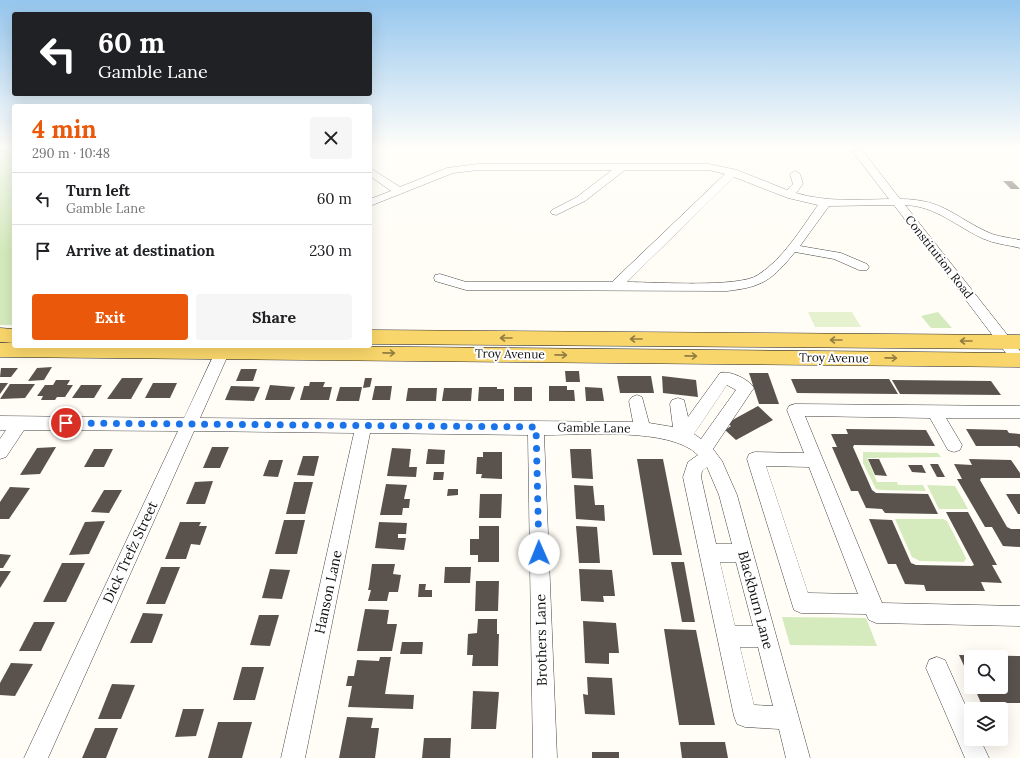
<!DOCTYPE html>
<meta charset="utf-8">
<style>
body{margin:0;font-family:Lora,serif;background:#f6f6f6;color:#202124;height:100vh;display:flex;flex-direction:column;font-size:15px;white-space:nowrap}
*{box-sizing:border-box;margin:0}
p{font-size:13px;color:#757577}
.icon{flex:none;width:22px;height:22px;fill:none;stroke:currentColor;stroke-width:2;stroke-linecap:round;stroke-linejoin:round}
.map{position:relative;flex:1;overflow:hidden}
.sheet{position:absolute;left:12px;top:104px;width:360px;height:244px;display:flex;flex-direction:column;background:#fff;border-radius:4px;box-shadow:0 4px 16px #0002}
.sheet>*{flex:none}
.top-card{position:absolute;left:12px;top:12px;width:360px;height:84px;border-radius:4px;box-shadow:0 4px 16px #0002;background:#202124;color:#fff;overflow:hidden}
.tools{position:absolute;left:964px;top:650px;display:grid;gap:8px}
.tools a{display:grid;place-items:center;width:44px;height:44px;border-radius:4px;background:#fff;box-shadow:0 4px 16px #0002;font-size:20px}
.pin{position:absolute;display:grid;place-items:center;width:34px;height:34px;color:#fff;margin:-17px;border:2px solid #fff;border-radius:50%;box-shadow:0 1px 4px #0007}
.me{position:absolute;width:44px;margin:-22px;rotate:359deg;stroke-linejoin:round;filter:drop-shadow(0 0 3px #0008)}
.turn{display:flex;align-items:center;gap:14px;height:84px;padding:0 20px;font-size:18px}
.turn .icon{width:52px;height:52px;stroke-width:2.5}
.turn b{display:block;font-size:28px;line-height:34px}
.round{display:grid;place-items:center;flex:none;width:42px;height:42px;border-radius:4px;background:#f6f6f6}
.summary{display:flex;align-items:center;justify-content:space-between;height:68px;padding:0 20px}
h1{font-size:24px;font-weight:800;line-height:30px;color:#ea580c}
.button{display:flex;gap:8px;margin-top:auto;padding:8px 20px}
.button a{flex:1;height:46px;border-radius:4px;background:#ea580c;color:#fff;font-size:16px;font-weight:800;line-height:46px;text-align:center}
.button a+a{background:#f6f6f6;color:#202124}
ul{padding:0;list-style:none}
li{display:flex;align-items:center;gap:12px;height:52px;padding:0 20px;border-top:1px solid #e0e0e0}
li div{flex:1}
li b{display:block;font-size:15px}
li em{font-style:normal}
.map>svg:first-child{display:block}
.green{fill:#d5ebbd}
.pitch{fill:#e6f2cf}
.building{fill:#5a524d}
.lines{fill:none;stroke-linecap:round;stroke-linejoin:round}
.minor-casing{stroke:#444;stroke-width:1}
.major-casing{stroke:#222;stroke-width:1}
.minor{fill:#fff;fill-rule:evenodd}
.major{fill:#f9d66b;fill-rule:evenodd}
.oneway{stroke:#917d42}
.route{stroke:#1a73e8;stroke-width:7;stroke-dasharray:0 12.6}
.labels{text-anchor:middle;stroke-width:4;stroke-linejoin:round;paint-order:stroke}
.street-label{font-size:12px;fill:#111;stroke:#fff}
.near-street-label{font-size:14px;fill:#111;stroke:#fff}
</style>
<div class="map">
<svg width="1020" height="758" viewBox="0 0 1020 758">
<rect width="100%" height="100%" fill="#fffdf5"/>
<g class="green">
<rect x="0" y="148" width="14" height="177"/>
<path d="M938 312 952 328H931L921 316Z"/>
<path d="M863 452 938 453 941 457 867 458 877 482H897L898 485H923L926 491 881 490 876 489 863 463Z"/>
<path d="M927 485 955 486 968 509H939Z"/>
<path d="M895 519H943L947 521 966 558 964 562 920 561 912 557Z"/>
<path d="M782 617 866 618 877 646 790 645Z"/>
</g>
<path class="pitch" d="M808 312H852L861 327H815Z"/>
<g class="building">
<path d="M1003 181H1012L1020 189H1011Z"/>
<path d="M52 367 44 380 28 381 37 368Z"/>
<path d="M1 368H18L11 377H0Z"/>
<path d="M241 369H257L253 381H236Z"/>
<path d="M565 371H579L580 382H566Z"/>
<path d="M749 373H768L779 404H759Z"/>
<path d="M617 376H651L654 393H620Z"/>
<path d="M662 376 696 380 698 397 663 393Z"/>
<path d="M122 378H143L131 399H107Z"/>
<path d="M365 378H372L370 387 363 388Z"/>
<path d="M791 379H889L898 394 797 393Z"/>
<path d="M56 380H70L67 385H73L65 397H57L55 400H41L43 396H37L45 385H53Z"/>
<path d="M892 380 991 381 1001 395 900 394Z"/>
<path d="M310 382H325L323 387H332L329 400H300L304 386H309Z"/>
<path d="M0 383H8L0 394Z"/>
<path d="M153 383H177L170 398H145Z"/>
<path d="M10 384H35L25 398 0 399Z"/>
<path d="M81 385H102L94 398H72Z"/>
<path d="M270 385 295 387 290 400H265Z"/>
<path d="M231 386 260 387 254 401 225 400Z"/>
<path d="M375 386H392L390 400H372Z"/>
<path d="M549 386H567V390H574L575 401H549Z"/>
<path d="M340 387H362L359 401H336Z"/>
<path d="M479 387H497V389H504V401H478Z"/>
<rect x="514" y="387" width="18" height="14"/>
<path d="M585 387 602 388 604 401H586Z"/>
<path d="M408 388H437L436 401H406Z"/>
<path d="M444 388H472L471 401H442Z"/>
<path d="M758 406 773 420 736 440 725 430 731 426 727 423Z"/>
<path d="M846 429 926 430 935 446 854 445 853 447 872 490 876 493 928 494 938 514 885 513 882 509 866 508 858 491H851L832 447H837L831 434H848Z"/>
<path d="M966 429 1007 430 1009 433 1020 434V448L1017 446H976Z"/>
<path d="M56 447 40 474 20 475 37 448Z"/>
<path d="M212 447H229L220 468H203Z"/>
<path d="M392 448 411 449 409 467H417L416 477 387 476Z"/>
<path d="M94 449H113L104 467H84Z"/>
<path d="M428 449 445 450 444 464H426Z"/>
<path d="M570 449H591L593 479 572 478Z"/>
<path d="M483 452H502V479L481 478 482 474H476L477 457H483Z"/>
<path d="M303 456H319L314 476 297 475Z"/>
<path d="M637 459H663L682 555H653Z"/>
<path d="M868 459H879L887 476 875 475Z"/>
<path d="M969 459 1011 460 1020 473V478H981L980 480 1007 527 1011 529H1020V547L1003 546 992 527H985L957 479H962L954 464 972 465Z"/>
<path d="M269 460H283L278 477 263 476Z"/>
<path d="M930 464H938L945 477H937Z"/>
<path d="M908 465H922L926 473 912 472Z"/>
<path d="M434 472H444L443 480H433Z"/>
<path d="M213 481 205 504H186L195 482Z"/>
<path d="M294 482H313L305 514H286Z"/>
<path d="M386 484 407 485 404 499H410L409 508H403L402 515H380Z"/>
<path d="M574 485 593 486 595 505H604L605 521 576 519Z"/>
<path d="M10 487 30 488 9 519H0V502Z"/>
<path d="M448 489H458V495L447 496Z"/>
<path d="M104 490H122L109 513 91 512Z"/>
<path d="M480 494H502L501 518H479Z"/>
<path d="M1006 494H1020V514H1018Z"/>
<path d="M946 512H968L997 565H992L1002 583 981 582 985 591H926L924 585 905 584 896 564H888L869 519 892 520 911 563 916 565 972 566 974 565Z"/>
<path d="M284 520H305L297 554H275Z"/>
<path d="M105 521 89 554 69 555 85 522Z"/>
<path d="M180 522H201L199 526H207L200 545 191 544 186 559H165Z"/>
<path d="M379 522 407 523 406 534H398V538H406L404 550 375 548Z"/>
<path d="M479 526H499V562H478V555H470V539H479Z"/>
<path d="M576 526 597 527 600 563H579Z"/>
<path d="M0 554 11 555 3 568H0Z"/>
<path d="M671 562H684L695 622H682Z"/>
<path d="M62 563H85L66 602H43Z"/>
<path d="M372 564H395L393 574 401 575 398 592H389L387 601H368L371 590H368L369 586Z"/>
<path d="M161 567H180L165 604H146Z"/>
<path d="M445 567H471L470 583H444Z"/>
<path d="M270 569 290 570 282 599 262 598Z"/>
<path d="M579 569 612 570 615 596H603L604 602 581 601Z"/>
<path d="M0 571H11L0 588Z"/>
<path d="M476 581H499L498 611H475Z"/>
<path d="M419 584H426L425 590H432V597H418Z"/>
<path d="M365 609 389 610 387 624H397L392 651H357Z"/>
<path d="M143 613 163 614 152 643H130Z"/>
<path d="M259 615H279L270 646 250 645Z"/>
<path d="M478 619H497V634H499L498 666H472L473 655H467L468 634 477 633Z"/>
<path d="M583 621 616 623 619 653H609V664L585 663Z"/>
<path d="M34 622H55L41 651H19Z"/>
<path d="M664 629 696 630 715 725H679Z"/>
<path d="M402 642H423L422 654H400Z"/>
<path d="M959 655 1020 656V703H981L974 687H1001V657H971V681Z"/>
<path d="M380 657H391L385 694 414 695 413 709 348 707 352 686H346L348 676H354L357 660 379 661Z"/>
<path d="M11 663 33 664 15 696 0 695V683Z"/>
<path d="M242 667H264L255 700H233Z"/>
<path d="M587 677 612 678 615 715 585 714 583 694 588 695Z"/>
<path d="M112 684 135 685 121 719H98Z"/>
<path d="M473 691 499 692 496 729H471Z"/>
<path d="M183 709H204L196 736 175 737Z"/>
<path d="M347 717 373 718 371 728H379L375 758H339Z"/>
<path d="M218 722H252L242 758H208Z"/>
<path d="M95 728H118L106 758H82Z"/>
<path d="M424 738H451L450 758H422Z"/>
<path d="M680 742H725L728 758H682Z"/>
<rect x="592" y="752" width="27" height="6"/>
</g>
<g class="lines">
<defs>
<g id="minor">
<path d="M858 149 862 150 900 199C945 199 956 219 992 234 1001 237 1011 238 1020 240V248C1009 245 995 244 984 239 957 227 936 206 905 205L1020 351V366L1015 365 894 205 829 206 800 246 841 253 867 264 869 267 867 270H859L834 259 795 252C772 280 763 287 727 291L466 290 435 281 434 278 435 275 440 274 466 282H612L725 174 709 170H625L585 201 556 215 552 214 550 212 552 210 577 197 612 170H478L453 173 370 206V199L391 191 370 176V168L400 187 447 168 478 164H709L737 170 787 190 793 184 790 174 795 171 800 174 803 184 796 193C826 202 857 200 889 199L853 152ZM734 177 788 198 818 205C801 229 783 259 758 275 739 288 654 282 627 282Z"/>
<path d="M218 346H232L200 418 633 422 629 401 632 397 637 395 642 397 649 423 673 427 670 404 672 400 678 398 684 400 688 417 720 373C729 370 749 379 754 388L751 392 713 449 722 461 737 495 810 758H786L779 729 745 727 737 724 734 716 683 477 688 462 698 455C671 427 583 435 544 435L557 758H533L528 435 370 433 305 758H281L354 433 194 431 48 758H24L178 431 24 430 6 457 0 459V439L6 430H0V416L184 418ZM727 385 736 390 701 439 694 434ZM707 467 719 495 732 544H716L701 477 702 471ZM720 562H736L753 626H735ZM740 647H758L773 706 754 705Z"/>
<path d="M795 404 1020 406V418H946L962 445 960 450 954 452 948 450 930 418 805 416 882 603 1020 606V626L876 623 869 620 866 614 801 613 794 610 747 459 749 454 755 452 804 453 787 410 789 406ZM766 466 809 467 858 594 808 593Z"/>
<path d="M937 657 945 660 971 718V739H980L989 758H965L926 668 929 660Z"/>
</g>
<g id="major">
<path d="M0 328 14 329V343L0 342Z"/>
<path d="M370 330 1020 335V349L370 344Z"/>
<path d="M0 343H14V346H314L1020 353V367L0 357Z"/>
</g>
</defs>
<use href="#minor" class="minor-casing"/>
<use href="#major" class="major-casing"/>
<use href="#minor" class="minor"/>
<use href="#major" class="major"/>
</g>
<defs><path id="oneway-shaft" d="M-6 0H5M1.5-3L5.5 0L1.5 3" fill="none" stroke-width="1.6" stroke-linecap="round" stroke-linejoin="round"/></defs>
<g class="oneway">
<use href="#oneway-shaft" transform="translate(506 338) rotate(-180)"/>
<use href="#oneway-shaft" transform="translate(636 339) rotate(-180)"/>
<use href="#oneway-shaft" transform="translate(836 340) rotate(-180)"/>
<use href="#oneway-shaft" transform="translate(966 341) rotate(-180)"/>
<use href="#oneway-shaft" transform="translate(389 353) rotate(1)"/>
<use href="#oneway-shaft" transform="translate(561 355) rotate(1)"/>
<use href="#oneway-shaft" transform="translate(691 356) rotate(1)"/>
<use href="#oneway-shaft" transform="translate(891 358) rotate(1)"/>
</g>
<linearGradient id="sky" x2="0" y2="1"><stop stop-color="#95c6ee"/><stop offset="0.58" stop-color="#fffefa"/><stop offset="1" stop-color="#fffefa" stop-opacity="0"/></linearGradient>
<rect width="1020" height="254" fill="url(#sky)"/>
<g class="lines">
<path class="route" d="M66 423 536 427 539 553"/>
</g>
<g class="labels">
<g class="street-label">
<text transform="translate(939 257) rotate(52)" y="4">Constitution Road</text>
<text transform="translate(510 354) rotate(1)" y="4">Troy Avenue</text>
<text transform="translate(834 358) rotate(1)" y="4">Troy Avenue</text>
<text transform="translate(594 428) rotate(1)" y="4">Gamble Lane</text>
</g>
<g class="near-street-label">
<text transform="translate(130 552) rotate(-65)" y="5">Dick Trefz Street</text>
<text transform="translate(328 592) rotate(-78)" y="5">Hanson Lane</text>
<text transform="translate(756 600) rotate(75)" y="5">Blackburn Lane</text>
<text transform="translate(541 640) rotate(-91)" y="5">Brothers Lane</text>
</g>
</g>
</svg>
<div class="tools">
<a><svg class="icon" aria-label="search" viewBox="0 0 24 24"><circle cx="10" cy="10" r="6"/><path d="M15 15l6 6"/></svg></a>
<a><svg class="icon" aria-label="layers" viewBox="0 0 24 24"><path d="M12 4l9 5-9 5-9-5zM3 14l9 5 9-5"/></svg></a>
</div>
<div class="pin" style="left:66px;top:423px;background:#d93025"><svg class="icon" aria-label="arrive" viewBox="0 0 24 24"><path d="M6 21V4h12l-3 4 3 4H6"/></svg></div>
<svg class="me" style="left:539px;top:553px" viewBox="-20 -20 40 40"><circle r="19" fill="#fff"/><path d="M0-13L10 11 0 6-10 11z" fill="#1a73e8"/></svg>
<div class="top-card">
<div class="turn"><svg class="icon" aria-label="left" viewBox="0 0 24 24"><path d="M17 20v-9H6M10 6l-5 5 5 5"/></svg><div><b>60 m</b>Gamble Lane</div></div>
</div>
<section class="sheet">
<div class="summary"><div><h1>4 min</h1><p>290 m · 10:48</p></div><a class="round"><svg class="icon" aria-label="close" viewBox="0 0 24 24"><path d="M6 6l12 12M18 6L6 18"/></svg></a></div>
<ul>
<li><svg class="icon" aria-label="left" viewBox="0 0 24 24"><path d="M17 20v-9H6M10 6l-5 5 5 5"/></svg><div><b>Turn left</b><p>Gamble Lane</p></div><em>60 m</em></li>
<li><svg class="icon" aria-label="arrive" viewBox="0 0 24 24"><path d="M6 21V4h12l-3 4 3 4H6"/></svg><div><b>Arrive at destination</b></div><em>230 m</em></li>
</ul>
<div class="button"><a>Exit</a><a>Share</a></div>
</section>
</div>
